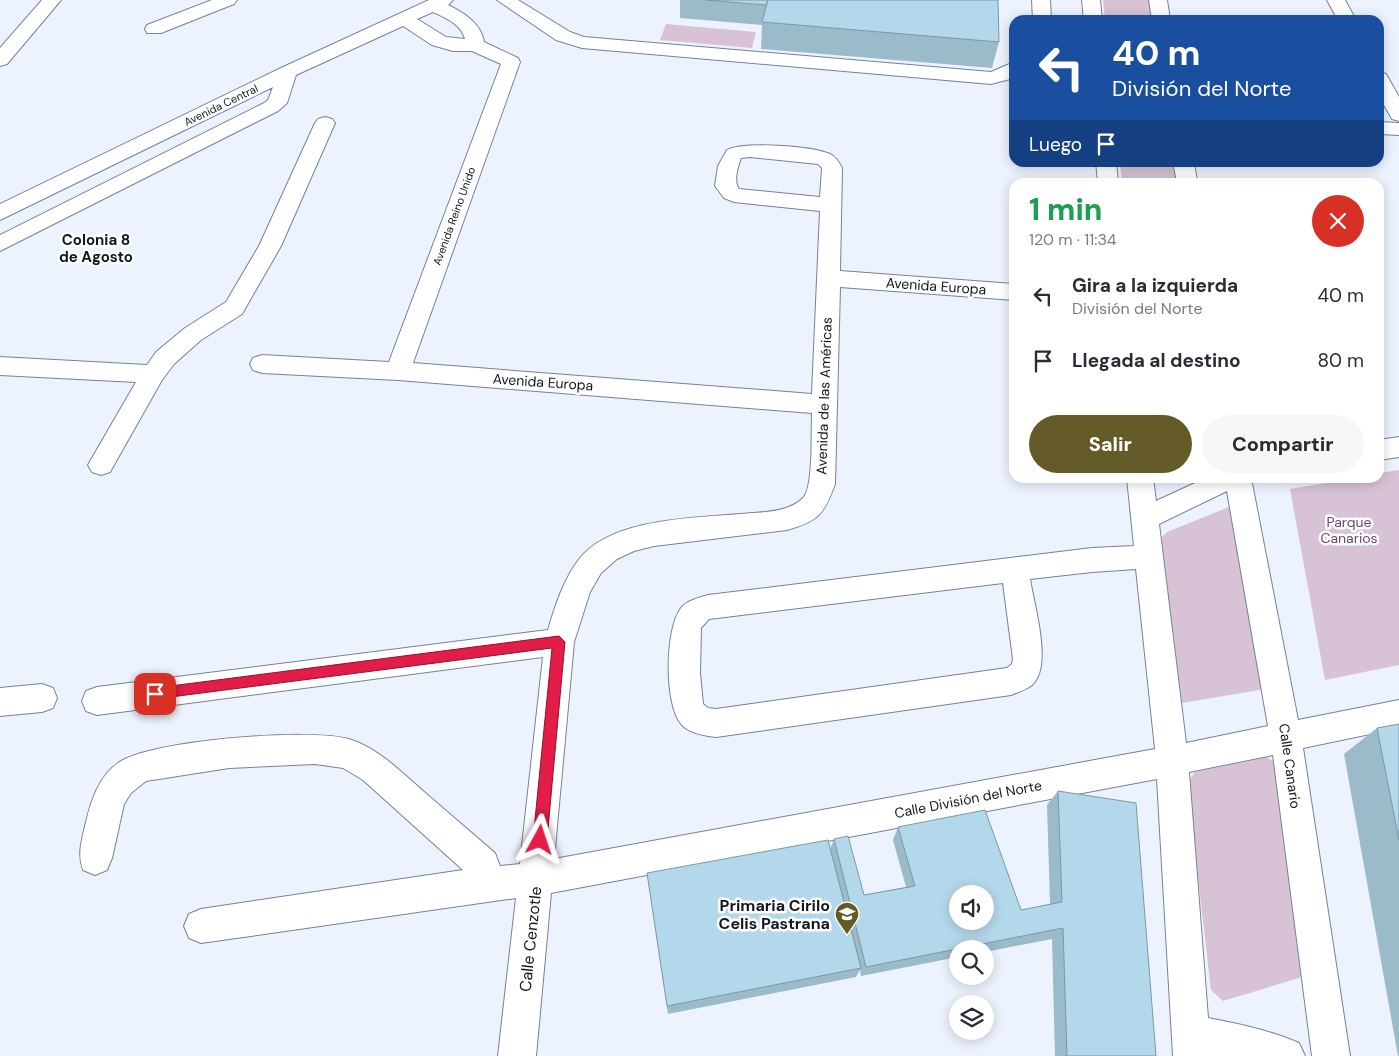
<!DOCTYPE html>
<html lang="es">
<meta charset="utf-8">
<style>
body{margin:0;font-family:"DM Sans",sans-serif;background:#f7f7f7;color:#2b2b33;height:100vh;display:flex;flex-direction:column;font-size:19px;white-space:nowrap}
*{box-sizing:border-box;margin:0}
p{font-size:16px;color:#7c7c81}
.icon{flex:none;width:28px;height:28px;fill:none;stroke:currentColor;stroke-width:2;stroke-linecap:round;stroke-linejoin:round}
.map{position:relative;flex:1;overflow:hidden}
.panel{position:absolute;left:1009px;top:178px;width:375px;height:305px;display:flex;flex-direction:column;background:#fff;border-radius:15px;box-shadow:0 2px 12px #0003}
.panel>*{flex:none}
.banner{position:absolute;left:1009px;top:15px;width:375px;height:152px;border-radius:15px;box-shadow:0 2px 12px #0003;background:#1a4fa0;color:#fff;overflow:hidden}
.fabs{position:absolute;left:949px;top:885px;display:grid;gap:10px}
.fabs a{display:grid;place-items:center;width:45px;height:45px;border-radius:50%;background:#fff;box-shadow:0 2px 12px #0003;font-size:25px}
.pin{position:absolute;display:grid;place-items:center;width:42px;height:42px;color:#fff;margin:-21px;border-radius:10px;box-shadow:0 2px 8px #0006}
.me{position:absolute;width:55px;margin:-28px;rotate:5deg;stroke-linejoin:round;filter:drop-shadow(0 0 4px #0008)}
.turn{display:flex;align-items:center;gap:18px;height:105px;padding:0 20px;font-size:22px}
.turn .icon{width:65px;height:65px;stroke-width:2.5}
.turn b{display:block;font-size:35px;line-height:42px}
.then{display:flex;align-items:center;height:48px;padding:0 20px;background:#0003;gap:10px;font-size:19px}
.round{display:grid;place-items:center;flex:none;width:52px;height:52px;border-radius:26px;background:#f7f7f7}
.summary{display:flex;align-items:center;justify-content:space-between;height:85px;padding:0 20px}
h1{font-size:30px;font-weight:800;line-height:38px;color:#1e9e55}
.primary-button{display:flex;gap:10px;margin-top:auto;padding:10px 20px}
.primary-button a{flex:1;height:58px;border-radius:30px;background:#635a27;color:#fff;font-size:20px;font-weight:800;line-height:58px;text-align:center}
.primary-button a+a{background:#f7f7f7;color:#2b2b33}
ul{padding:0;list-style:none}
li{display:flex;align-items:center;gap:15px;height:65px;padding:0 20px}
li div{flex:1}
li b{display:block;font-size:19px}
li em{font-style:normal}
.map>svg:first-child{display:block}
.green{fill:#d7c3d5}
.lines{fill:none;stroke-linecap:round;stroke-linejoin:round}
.minor-casing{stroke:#758199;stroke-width:2}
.minor{fill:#fff;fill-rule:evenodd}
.wall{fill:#9bbaca}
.building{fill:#b4d8eb;stroke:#7e97a4;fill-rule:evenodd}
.route{fill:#e11d48;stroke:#92132f}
.labels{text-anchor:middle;stroke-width:5;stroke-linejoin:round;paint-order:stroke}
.far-street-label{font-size:11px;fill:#12161f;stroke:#fff}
.street-label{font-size:14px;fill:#12161f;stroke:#fff}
.park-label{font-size:14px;fill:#6e476c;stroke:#fff}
.neighbourhood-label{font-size:15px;font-weight:bold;fill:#12161f;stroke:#fff}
.near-poi-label{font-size:16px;font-weight:bold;fill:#12161f;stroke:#fff;text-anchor:end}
.near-street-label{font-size:16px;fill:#12161f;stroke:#fff}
</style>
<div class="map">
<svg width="1399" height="1056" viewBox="0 0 1399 1056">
<rect width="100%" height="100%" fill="#edf3fe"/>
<g class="green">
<path d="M1103 0H1154L1157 20H1105Z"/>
<path d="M666 24 756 32 752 48 660 40Z"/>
<path d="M1120 163H1180L1183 182H1122Z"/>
<path d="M1399 470V665L1325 680 1290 489 1355 478H1379V473Z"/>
<path d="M1229 507 1239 512 1265 689 1182 703 1159 540 1167 532Z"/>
<path d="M1267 757 1277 764 1309 966 1299 978 1223 1001 1211 990 1187 783 1195 772Z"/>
</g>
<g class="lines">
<defs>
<g id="minor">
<path d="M42 0H61L7 64 0 66V48Z"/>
<path d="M212 0H237L234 4 161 33H147L145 29 147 25Z"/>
<path d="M429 0H453L448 5C464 13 481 23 484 42L518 58 520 62 413 363 812 394 820 211 734 202 724 198 715 186 718 166 727 150C743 141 813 146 830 154 836 157 839 162 842 168L840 271 1014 284V300L840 287 835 484C824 514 819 521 787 530L654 546 634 551 617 559 601 573 590 592 574 642 554 859 1155 749 1136 569 1092 572 1030 579C1034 605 1053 666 1032 685 1026 690 1018 692 1011 695L716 737C705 736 688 733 681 724 664 703 665 629 681 608 687 600 699 598 708 595L1092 548 1134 546 1127 478H1153L1156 501 1206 478H1251L1298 720 1399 700V728L1303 748 1350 1056H1312L1273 755 1189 772 1208 1018C1239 1024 1269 1030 1299 1043L1305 1056H1173L1157 779 551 893 536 1056H498L516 898 201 943 189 938 184 926 189 914 201 909 463 870 363 780 343 768 315 764 229 768 146 781 131 793 124 804 112 858 107 870 95 875 83 870C77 854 82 839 86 822 91 801 99 776 118 763 150 740 309 728 349 739 378 748 401 772 423 791 447 812 471 832 495 853L500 866 520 864 543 657 97 715 86 711 82 701 86 691 97 687 548 630C555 606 564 578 580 558 615 516 702 518 752 513 768 512 790 511 803 498 814 487 811 430 812 413L398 380 262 373 253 370 250 364 253 358 262 355 389 362 501 64 472 51H453L432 45 403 26 296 75 287 103 278 111 0 251V235L264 103 268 100 273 87 0 220V204L281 68ZM433 12C446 18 461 24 465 39L446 37 417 19ZM750 157 818 164 822 168 820 197 739 189C733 181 738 167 741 158ZM1227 491 1268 726 1186 743 1159 524ZM1003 583 1013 659 1012 664 1007 668 716 709 708 708 703 704 700 673 701 628 709 619Z"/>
<path d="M497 0H518L570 32 584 37 991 72 1014 62V78L991 84 582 48 556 40Z"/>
<path d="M1032 0H1050L1051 20H1033Z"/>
<path d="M1082 0H1100L1102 20H1084Z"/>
<path d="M1149 0H1167L1170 20H1152Z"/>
<path d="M1327 0H1345L1356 20H1338Z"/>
<path d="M1379 72 1386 74 1399 97V121L1392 119 1379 96Z"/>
<path d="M325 117 332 119 335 123 281 246 242 314 201 340 174 364 162 380 110 472 101 475 92 472 88 465 136 382 0 375V357L147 365 156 352 185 328 226 302 259 246 315 123 318 119Z"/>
<path d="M1379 122 1399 123V135L1379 134Z"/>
<path d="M1096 162H1116L1118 182H1098Z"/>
<path d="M1173 162H1194L1197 182H1177Z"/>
<path d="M1399 437V457L1379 460V440Z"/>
<path d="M42 684 53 688 57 698 53 708 42 712 0 716V688Z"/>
</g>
</defs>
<use href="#minor" class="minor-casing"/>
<use href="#minor" class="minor"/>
</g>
<g class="wall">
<path d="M680 0H998L999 42 992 68 761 49 762 25 680 18Z"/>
<path d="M1399 724V1056H1398L1344 754 1377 728Z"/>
<path d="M1058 791 1156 1056H1055L1052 939 985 952V949H958V957L861 976 860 970 856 977 668 1014 647 873 830 849 834 839 864 895 906 887 893 840 898 827 1021 910 1050 904 1047 805Z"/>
</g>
<g class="building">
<path d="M706 0H768L766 5Z"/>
<path d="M768 0H998L999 42 762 22Z"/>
<path d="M1399 724V840L1377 728Z"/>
<path d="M1058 791 1136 803 1156 1056H1067L1063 928 866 967 834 839 848 836 864 895 915 886 898 827 985 810 1021 910 1062 902ZM958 894H985V921H958Z"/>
<path d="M828 840 861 968 667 1006 647 873Z"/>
</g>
<path class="route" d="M559 636 565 642 547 840 545 845 540 847 535 845 533 840 552 648 155 699 150 698 149 694 150 690 155 688Z"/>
<defs>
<symbol id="school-pin" viewBox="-11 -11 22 30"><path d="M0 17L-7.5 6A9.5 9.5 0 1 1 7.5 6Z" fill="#635a27" stroke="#fff"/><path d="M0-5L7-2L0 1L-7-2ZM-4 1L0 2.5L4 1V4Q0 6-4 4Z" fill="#fff"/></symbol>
</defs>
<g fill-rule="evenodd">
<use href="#school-pin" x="833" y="900" width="28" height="38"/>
</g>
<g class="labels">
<g class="far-street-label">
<text transform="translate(221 105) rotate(-26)" y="4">Avenida Central</text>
<text transform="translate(454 216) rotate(-70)" y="4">Avenida Reino Unido</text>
</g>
<g class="street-label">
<text transform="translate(936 286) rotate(4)" y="5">Avenida Europa</text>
<text transform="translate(543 382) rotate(4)" y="5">Avenida Europa</text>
<text transform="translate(824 396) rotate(-88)" y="5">Avenida de las Américas</text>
<text transform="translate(1290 766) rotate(82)" y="5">Calle Canario</text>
<text transform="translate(968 799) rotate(-11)" y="5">Calle División del Norte</text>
</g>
<g class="park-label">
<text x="1349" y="527">Parque<tspan x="1349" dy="16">Canarios</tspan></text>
</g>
<g class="neighbourhood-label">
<text x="96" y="245">Colonia 8<tspan x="96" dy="17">de Agosto</tspan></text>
</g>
<g class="near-poi-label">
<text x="830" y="911">Primaria Cirilo<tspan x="830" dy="18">Celis Pastrana</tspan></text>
</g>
<g class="near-street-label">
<text transform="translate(530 939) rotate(-84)" y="6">Calle Cenzotle</text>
</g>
</g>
</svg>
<div class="fabs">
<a><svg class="icon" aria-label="sound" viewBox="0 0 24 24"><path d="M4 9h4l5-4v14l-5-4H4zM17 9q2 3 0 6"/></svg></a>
<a><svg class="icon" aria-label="search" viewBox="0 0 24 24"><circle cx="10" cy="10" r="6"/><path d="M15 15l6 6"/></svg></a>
<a><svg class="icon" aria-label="layers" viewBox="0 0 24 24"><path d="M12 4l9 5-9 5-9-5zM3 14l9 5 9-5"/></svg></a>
</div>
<div class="pin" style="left:155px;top:694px;background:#d93025"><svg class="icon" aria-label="arrive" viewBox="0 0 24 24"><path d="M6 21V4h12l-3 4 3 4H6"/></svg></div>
<svg class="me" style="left:540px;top:840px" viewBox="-20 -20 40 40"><path d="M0-17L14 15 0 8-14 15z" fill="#e11d48" stroke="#fff" stroke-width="4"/></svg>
<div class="banner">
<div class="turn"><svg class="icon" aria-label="left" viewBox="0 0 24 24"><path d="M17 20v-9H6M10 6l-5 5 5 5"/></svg><div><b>40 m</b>División del Norte</div></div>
<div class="then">Luego<svg class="icon" aria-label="arrive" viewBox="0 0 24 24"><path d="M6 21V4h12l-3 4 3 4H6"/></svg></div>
</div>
<section class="panel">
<div class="summary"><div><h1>1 min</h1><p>120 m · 11:34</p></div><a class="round" style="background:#d93025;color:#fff"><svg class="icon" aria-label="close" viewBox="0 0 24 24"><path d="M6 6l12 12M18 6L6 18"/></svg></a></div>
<ul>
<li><svg class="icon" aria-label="left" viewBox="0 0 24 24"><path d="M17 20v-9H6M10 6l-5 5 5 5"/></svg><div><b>Gira a la izquierda</b><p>División del Norte</p></div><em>40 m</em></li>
<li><svg class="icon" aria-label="arrive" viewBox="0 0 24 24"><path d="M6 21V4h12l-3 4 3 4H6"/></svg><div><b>Llegada al destino</b></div><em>80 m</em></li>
</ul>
<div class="primary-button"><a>Salir</a><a>Compartir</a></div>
</section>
</div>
